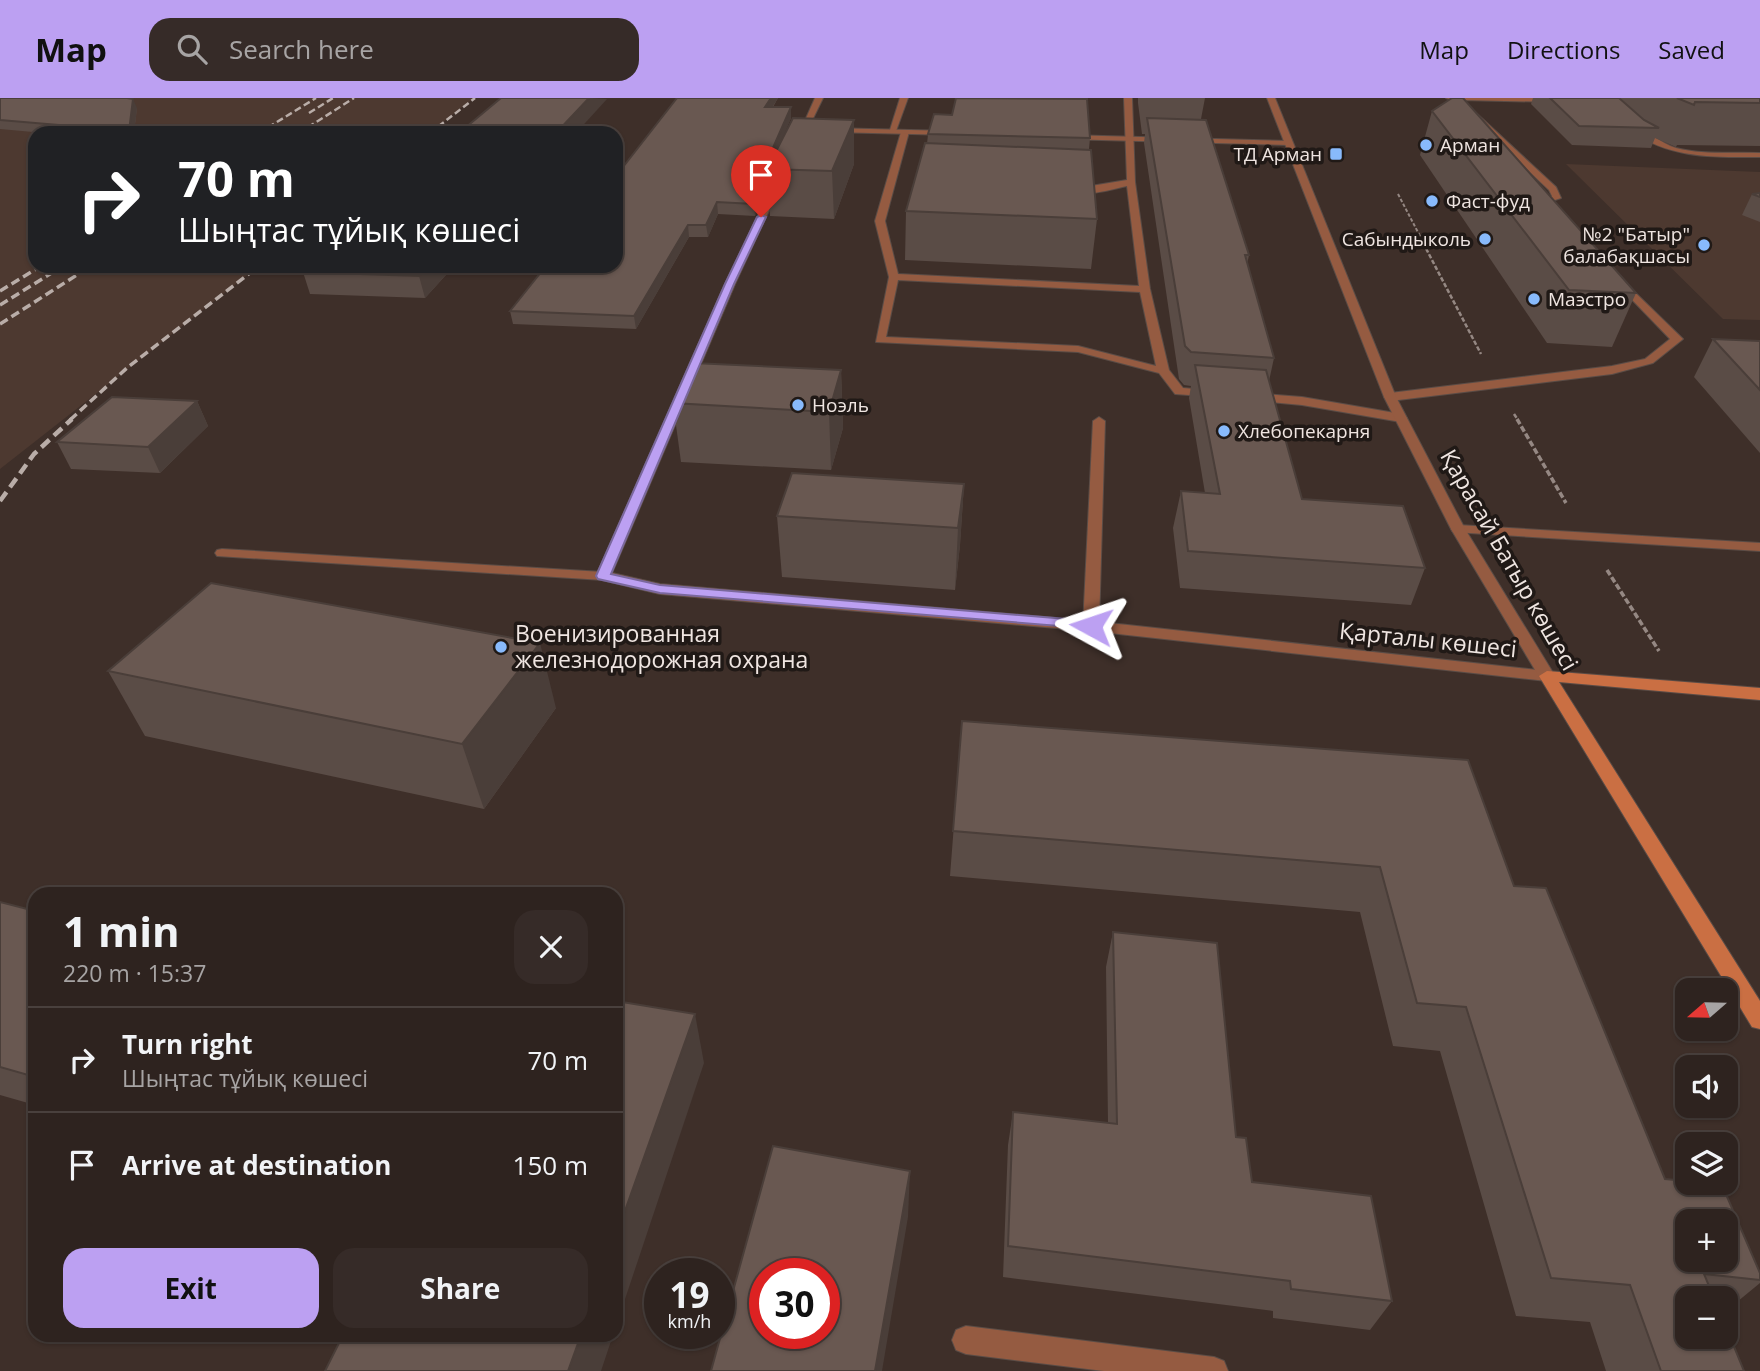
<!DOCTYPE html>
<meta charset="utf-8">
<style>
body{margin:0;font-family:"Open Sans",sans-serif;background:#362b28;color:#f1f3f6;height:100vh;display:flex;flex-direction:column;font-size:26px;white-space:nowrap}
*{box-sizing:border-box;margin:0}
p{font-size:23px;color:#a7a4a4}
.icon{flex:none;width:38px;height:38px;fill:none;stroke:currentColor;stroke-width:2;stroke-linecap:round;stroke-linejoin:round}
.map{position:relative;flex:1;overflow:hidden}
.details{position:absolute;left:28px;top:789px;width:595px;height:455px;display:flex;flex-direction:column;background:#2e231f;border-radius:21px;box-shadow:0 2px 5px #0004,0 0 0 2px #49403d}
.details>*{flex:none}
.hud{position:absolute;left:28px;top:28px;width:595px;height:147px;border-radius:21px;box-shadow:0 2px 5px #0004,0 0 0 2px #49403d;background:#202124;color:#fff;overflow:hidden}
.needle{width:46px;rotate:250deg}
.tools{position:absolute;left:1675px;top:880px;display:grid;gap:14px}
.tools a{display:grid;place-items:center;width:63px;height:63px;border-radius:14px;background:#2e231f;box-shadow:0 2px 5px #0004,0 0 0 2px #49403d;font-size:35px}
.speed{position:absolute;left:644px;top:1160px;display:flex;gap:14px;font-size:35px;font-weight:700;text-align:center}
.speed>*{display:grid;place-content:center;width:91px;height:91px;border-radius:50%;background:#2e231f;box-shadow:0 2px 5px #0004,0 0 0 2px #49403d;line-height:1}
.speed small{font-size:18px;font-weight:400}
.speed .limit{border:10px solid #d22;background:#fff;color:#111}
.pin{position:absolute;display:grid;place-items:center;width:60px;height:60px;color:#fff;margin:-72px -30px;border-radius:50% 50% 50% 0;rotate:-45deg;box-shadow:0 0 7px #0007}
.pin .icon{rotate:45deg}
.me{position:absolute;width:77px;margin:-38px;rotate:275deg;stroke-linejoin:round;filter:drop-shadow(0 0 5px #0008)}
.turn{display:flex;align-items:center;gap:24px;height:147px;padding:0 35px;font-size:32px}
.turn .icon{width:91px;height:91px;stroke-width:2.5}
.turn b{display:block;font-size:49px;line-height:60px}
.round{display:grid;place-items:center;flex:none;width:74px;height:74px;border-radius:21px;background:#362b28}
.overview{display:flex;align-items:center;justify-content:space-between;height:119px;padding:0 35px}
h1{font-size:42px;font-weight:700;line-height:52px}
.cta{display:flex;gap:14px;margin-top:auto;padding:14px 35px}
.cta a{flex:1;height:80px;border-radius:21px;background:#bca0f2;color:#111;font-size:28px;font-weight:700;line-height:80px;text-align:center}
.cta a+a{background:#362b28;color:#f1f3f6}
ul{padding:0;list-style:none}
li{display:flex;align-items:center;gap:21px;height:105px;padding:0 35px;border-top:2px solid #49403d}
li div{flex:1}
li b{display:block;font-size:26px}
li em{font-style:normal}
header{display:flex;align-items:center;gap:42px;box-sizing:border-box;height:98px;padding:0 35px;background:#bca0f2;color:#111}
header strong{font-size:33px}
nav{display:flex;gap:38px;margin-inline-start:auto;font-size:24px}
.search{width:490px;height:63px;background:#362b28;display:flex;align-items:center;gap:18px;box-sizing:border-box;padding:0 24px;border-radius:21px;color:#a7a4a4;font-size:26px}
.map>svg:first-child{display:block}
.built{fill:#4d3930}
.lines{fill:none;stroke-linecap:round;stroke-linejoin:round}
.service-casing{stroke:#5a4c46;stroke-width:2}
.minor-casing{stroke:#5a4c46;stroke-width:2}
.tertiary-casing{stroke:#5a4c46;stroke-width:2}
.secondary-casing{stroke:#5a4c46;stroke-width:2}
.path-far2{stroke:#958883;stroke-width:2;stroke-dasharray:3.5 2;stroke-linecap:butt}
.path-far1{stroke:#958883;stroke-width:2.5;stroke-dasharray:4.5 2;stroke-linecap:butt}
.path{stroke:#958883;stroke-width:3.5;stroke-dasharray:6 2.5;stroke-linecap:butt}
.service{fill:#955b41;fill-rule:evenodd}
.minor{fill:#955b41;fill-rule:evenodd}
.tertiary{fill:#955b41;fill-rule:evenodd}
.secondary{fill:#ca6f43;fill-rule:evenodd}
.rail-far2{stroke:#b9ada8;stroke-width:2.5;stroke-dasharray:7 3.5;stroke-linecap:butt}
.rail-far1{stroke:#b9ada8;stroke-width:3.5;stroke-dasharray:9 4.5;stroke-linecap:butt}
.rail{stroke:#b9ada8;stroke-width:4.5;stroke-dasharray:11 6;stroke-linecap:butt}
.wall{fill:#5a4c46}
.shaded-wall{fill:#4a3e39}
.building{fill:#695851;stroke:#4a3e39;stroke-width:2;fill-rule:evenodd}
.route{fill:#bca0f2;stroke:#7a689d;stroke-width:2}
.poi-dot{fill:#88bafc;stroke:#201916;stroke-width:2.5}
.labels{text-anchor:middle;stroke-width:7;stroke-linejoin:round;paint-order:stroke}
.far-poi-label{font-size:19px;fill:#efe5e1;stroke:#201916;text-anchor:start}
.street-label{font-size:23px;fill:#efe5e1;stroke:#201916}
.poi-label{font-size:23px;fill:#efe5e1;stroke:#201916;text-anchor:start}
</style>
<header>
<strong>Map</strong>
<div class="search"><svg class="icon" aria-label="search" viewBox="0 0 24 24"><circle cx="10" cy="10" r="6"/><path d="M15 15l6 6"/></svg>Search here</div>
<nav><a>Map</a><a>Directions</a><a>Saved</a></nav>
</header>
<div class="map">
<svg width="1760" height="1273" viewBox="0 0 1760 1273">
<rect width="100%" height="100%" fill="#3e2f29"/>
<g class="built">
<path d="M0 0H474L429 35H35V168H259L0 371Z"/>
<path d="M1566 66 1760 74V222L1723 221Z"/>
</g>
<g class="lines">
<defs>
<g id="service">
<path d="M900 0H908L896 33 889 35Z"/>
<path d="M1124 0H1132L1135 84 1150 191 1169 272 1183 290 1217 293V299L1175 296 1159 275 1078 254 876 244 889 179 875 123 901 34 905 32 909 34 885 123 898 176 1139 188 1127 88C1110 92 1083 100 1067 92L1127 82ZM898 182 1140 194 1156 268 1078 248 886 239Z"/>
<path d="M1446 0H1558L1555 4 1462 2 1556 89 1561 100 1549 104 1558 113 1556 115H1550L1539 103 1552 98 1549 92 1453 2Z"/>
<path d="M1631 29C1642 29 1662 46 1676 50 1703 57 1733 54 1760 55V59C1713 59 1671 61 1631 33Z"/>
<path d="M1618 178 1683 241 1653 265 1612 276 1390 303 1384 299 1390 295 1612 268 1645 261 1670 241 1614 183 1613 181Z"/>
<path d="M1252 295 1302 299 1401 316 1407 320 1401 324 1302 307 1248 302 1246 299Z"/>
<path d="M1099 319 1105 323 1099 528 1091 533 1083 528 1093 323Z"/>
<path d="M1458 427 1760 445V453L1453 434 1451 431Z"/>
<path d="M222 451 603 474 610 478 603 482 217 458 215 455 217 452Z"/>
<path d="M966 1228 1214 1259 1224 1263 1228 1273H1104L966 1256 956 1252 952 1242 956 1232Z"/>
</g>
<g id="minor">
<path d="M815 0H823L803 41 796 43Z"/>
<path d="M829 30 951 33 955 35 951 37 832 34Z"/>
<path d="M1066 37 1289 43 1293 45 1289 47 1063 41Z"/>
<path d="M779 79 783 82 735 186 612 475 660 486 1091 523 1547 573 1555 578 1553 582 1547 583 1091 533 660 496 598 481 596 478 725 186 775 82Z"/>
</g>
<path id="tertiary" d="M1267 0H1275L1396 299 1465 431 1555 578 1553 582H1541L1451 431 1384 299Z"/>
<path id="secondary" d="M1547 573 1760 590V602L1559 584 1760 903V931L1752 929 1539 578Z"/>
</defs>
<use href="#service" class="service-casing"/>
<use href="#minor" class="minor-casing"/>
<use href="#tertiary" class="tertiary-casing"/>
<use href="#secondary" class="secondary-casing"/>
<path class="path-far2" d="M1398 96 1421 140"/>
<g class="path-far1">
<path d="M1420 139 1481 256"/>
<path d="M1514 316 1518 322"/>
</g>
<g class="path">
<path d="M1517 321 1566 405"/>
<path d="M1607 472 1659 553"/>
</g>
<use href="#service" class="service"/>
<use href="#minor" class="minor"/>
<use href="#tertiary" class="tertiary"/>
<use href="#secondary" class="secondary"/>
<g class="rail-far2">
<path d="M309 15 333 0"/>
<path d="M259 35 316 0"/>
<path d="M299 35 354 0"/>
<path d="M430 35 475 0"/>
</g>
<g class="rail-far1">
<path d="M0 193 41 168"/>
<path d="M0 207 63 168"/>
<path d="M0 226 91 168"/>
<path d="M70 322 128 269 259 168"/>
</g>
<path class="rail" d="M0 403 34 356 72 321"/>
</g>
<g class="wall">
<path d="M0 0 137 10 134 35H44L0 31Z"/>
<path d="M677 0H778L773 9 791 20 779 47 854 66 834 121 770 118 768 91 755 118 718 116 708 139H689L636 231 513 226 510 213Z"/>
<path d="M956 0H1085L1090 40 1089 51 1097 121 1091 171 905 162 906 113 927 46 928 36 952 17Z"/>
<path d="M1138 0H1205L1201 21 1249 157 1247 167 1274 260 1269 283 1302 401 1425 470 1411 507 1180 490 1173 430 1181 393 1205 395 1189 300 1191 288 1184 287 1179 281 1144 45 1145 36H1142L1138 5Z"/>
<path d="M1533 0H1760V48L1677 47 1676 49 1655 40 1651 50 1572 47 1531 6Z"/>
<path d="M1432 13 1636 195 1612 249 1547 245 1420 57Z"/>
<path d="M1760 95V124L1742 117 1752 96Z"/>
<path d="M454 168 425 200 310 196 303 174Z"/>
<path d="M1713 241 1760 243V355L1694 279Z"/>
<path d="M841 272 843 330 831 372 681 364 673 305Z"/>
<path d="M197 303 208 328 160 375 71 371 57 344Z"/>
<path d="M964 386 960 447 955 492 782 479 777 418Z"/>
<path d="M108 573 556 610 484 711 145 638Z"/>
<path d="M962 623 1514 788 1665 1081 1760 1175V1185L1726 1213V1200H1687L1744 1273H1606L1590 1224 1516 1218 1440 953 1393 948 1360 814 950 778Z"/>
<path d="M0 804 35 813V1007L0 997Z"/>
<path d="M1113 834 1236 1039 1252 1084 1392 1203 1370 1232 1273 1220V1213L1003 1179 1008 1047 1013 1014 1108 1025 1106 869Z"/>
</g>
<g class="shaded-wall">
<path d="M589 0 607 1 576 35H556Z"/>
<path d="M771 0H778L766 19 765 9Z"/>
<path d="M133 1 137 10 134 35H129Z"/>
<path d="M791 9V20L773 63 772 52Z"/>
<path d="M854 22V66L834 121 832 73Z"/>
<path d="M767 79 768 91 755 118 754 106Z"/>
<path d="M717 104 718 116 708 139 706 127Z"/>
<path d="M688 127 689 139 636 231 634 218Z"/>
<path d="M429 168H454L425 200 419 178Z"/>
<path d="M841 272 843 330 831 372 829 314Z"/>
<path d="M197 303 208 328 160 375 148 349Z"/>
<path d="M964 386 960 447 955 492 958 430Z"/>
<path d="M540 545 556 610 484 711 462 646Z"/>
<path d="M695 916 704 965 616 1228V1138Z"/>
<path d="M910 1073 908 1119 882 1273H875Z"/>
<path d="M581 1237H613L601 1273H568Z"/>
</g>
<g class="building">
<path d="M0 0H127L133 1 129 33 0 22Z"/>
<path d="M501 0H589L556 35H459Z"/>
<path d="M677 0H771L765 9H791L772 52H777L767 71V79L754 106 717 104 706 127H688L634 218 510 213 546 168H616V78Z"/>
<path d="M956 0 1087 1 1090 40 928 36 934 16 952 17Z"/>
<path d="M1452 0H1463L1636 195 1569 192 1432 13Z"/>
<path d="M1550 0H1619L1644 22 1659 30 1579 28Z"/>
<path d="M1677 0H1760V5L1695 4 1694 7Z"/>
<path d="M793 20 854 22 832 73 767 71Z"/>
<path d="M1147 20 1206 22 1249 157H1245L1274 260 1191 254 1185 248Z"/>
<path d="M925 45 1091 52 1097 121 906 113Z"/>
<path d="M1760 95V99L1752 96Z"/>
<path d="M309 168H429L419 178 303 174Z"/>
<path d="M1713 241 1760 243V292Z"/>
<path d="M693 265 841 272 829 314 673 305Z"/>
<path d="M1195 267 1266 272 1302 401 1403 408 1425 470 1188 453 1181 393 1220 396Z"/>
<path d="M112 299 197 303 148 349 57 344Z"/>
<path d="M792 375 964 386 958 430 777 418Z"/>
<path d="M211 485 540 545 462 646 108 573Z"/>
<path d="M962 623 1468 662 1514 788 1546 790 1665 1081 1687 1083V1085H1707L1722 1087 1760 1175V1182L1704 1176 1714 1200H1687V1239H1726V1229L1744 1273H1661L1630 1187 1551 1180 1466 909 1417 905 1380 769 953 733ZM1687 1124H1726V1162H1687Z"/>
<path d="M0 804 35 813V979L0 969Z"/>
<path d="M1113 834 1217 845 1236 1039 1246 1040 1252 1084 1371 1098 1392 1203 1291 1191 1290 1183 1008 1148 1013 1014 1117 1026Z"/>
<path d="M616 903 695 916 616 1138Z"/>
<path d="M773 1048 910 1073 875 1273H711ZM765 1176H824V1236H765Z"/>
<path d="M343 1237H581L568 1273H325Z"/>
</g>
<path class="route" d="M761 117 766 119 734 186 611 476 660 487 1091 523 1096 525 1098 528 1096 531 660 495 598 481 596 478 725 186 757 119Z"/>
<g class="poi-dot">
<circle cx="1426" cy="47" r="7"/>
<rect x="1329" y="49" width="14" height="14" rx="3.5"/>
<circle cx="1432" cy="103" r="7"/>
<circle cx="1485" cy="141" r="7"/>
<circle cx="1704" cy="147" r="7"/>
<circle cx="1534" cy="201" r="7"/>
<circle cx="798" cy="307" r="7"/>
<circle cx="1224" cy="333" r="7"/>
<circle cx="501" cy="549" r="7"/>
</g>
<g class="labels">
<g class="far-poi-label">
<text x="1440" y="54">Арман</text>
<text x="1322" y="63" text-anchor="end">ТД Арман</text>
<text x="1446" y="110">Фаст-фуд</text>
<text x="1690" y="143" text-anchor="end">№2 "Батыр"<tspan x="1690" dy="22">балабақшасы</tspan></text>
<text x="1471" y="148" text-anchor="end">Сабындыколь</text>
<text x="1548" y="208">Маэстро</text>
<text x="812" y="314">Ноэль</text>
<text x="1238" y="340">Хлебопекарня</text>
</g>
<g class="street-label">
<text transform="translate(1509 462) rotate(60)" y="8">Қарасай Батыр көшесі</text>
<text transform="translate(1428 542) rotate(6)" y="8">Қарталы көшесі</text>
</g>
<g class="poi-label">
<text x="515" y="544">Военизированная<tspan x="515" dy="26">железнодорожная охрана</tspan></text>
</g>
</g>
</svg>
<div class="tools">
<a><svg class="needle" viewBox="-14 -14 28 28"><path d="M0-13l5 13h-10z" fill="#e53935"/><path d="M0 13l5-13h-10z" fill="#a7a4a4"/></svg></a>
<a><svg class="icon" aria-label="sound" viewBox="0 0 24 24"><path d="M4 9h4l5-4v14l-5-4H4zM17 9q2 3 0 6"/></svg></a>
<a><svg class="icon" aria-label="layers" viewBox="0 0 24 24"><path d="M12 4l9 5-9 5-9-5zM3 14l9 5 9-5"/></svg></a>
<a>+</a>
<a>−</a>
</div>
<div class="speed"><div>19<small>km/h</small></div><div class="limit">30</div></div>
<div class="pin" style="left:761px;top:119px;background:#d93025"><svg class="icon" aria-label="arrive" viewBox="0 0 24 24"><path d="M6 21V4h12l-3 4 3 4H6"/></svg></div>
<svg class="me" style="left:1091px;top:528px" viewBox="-20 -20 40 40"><path d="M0-17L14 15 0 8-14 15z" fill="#bca0f2" stroke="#fff" stroke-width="4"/></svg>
<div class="hud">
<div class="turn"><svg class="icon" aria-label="right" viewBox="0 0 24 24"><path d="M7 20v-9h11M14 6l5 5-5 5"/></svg><div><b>70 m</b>Шыңтас тұйық көшесі</div></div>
</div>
<section class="details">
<div class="overview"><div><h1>1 min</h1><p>220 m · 15:37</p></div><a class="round"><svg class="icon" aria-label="close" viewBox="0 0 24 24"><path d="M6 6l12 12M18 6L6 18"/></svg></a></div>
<ul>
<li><svg class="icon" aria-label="right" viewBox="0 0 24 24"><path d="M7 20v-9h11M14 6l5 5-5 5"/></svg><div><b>Turn right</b><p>Шыңтас тұйық көшесі</p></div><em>70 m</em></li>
<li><svg class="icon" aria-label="arrive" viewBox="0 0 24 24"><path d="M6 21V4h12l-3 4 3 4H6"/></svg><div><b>Arrive at destination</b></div><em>150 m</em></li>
</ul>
<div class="cta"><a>Exit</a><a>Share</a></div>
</section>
</div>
